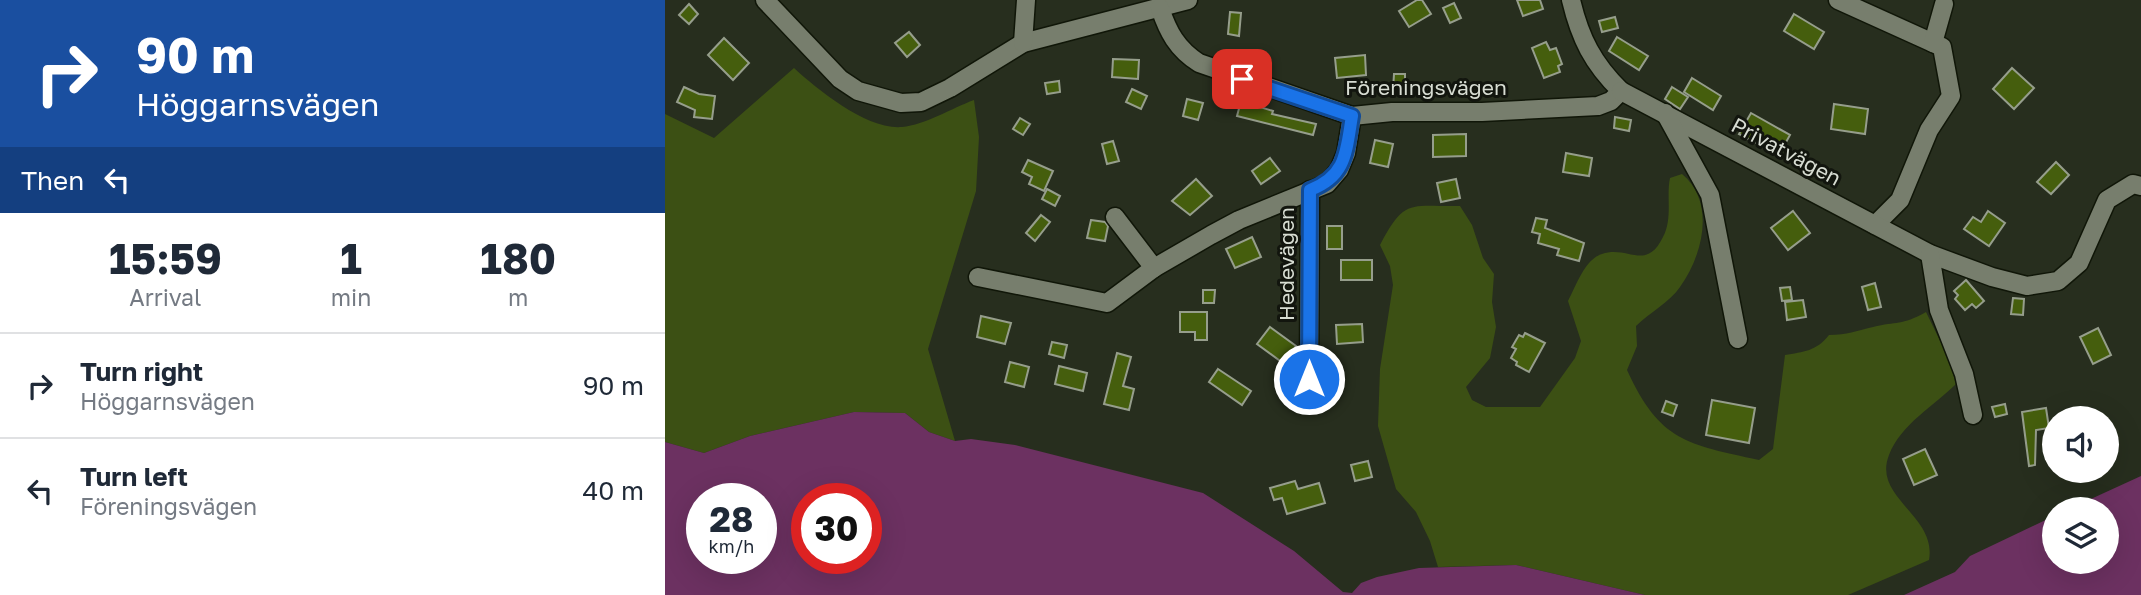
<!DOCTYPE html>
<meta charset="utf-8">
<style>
body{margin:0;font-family:"Golos Text",sans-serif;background:#f6f6f7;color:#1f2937;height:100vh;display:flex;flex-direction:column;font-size:26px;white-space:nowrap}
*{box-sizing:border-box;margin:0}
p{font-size:23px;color:#747a83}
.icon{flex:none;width:38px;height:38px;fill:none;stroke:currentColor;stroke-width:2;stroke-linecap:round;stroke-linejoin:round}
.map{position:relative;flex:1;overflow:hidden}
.drawer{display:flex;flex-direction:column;background:#fff;width:665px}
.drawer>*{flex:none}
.top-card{background:#1a4fa0;color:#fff;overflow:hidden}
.buttons{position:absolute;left:1377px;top:406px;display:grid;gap:14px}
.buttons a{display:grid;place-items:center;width:77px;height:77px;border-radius:50%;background:#fff;box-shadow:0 7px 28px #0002;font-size:35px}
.speed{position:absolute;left:21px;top:483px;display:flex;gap:14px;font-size:35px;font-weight:700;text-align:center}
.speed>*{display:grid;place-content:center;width:91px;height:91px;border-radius:50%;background:#fff;box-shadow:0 7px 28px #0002;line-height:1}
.speed small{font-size:18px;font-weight:400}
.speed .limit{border:10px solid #d22;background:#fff;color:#111}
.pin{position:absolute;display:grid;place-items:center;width:60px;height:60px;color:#fff;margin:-30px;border-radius:14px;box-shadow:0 4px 10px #0006}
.me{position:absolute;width:77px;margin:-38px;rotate:0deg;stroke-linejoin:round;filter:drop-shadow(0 0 5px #0008)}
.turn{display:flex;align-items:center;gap:24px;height:147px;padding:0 21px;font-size:32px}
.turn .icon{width:91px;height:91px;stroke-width:2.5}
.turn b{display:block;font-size:49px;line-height:60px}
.then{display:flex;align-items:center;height:66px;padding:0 21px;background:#0003;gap:14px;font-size:26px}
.eta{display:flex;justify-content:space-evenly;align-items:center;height:119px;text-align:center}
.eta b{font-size:42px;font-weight:700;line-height:49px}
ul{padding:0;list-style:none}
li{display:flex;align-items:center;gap:21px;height:105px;padding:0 21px;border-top:2px solid #e0e1e3}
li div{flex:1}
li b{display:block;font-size:26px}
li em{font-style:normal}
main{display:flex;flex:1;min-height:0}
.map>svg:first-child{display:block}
.green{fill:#3c5014}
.water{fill:#6c3161;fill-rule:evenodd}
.building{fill:#455e0d;stroke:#969e8c;stroke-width:2}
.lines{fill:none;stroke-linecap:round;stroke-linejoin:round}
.street-casing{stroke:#101608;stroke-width:21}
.street{stroke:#777e6d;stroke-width:18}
.route-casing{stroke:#114b97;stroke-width:18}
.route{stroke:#1a73e8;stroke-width:12}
.labels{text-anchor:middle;stroke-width:6;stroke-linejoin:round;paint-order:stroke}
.street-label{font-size:21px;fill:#d7dcd2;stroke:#12150e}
</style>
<main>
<section class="drawer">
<div class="top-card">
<div class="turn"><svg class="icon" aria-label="right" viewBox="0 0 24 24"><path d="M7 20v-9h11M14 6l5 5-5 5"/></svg><div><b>90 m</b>Höggarnsvägen</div></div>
<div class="then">Then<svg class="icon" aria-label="left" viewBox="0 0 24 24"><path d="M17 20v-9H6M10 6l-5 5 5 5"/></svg></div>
</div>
<div class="eta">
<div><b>15:59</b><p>Arrival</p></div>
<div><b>1</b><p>min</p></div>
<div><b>180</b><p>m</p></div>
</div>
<ul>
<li><svg class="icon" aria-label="right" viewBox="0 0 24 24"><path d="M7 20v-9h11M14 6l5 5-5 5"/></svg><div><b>Turn right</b><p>Höggarnsvägen</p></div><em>90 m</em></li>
<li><svg class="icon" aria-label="left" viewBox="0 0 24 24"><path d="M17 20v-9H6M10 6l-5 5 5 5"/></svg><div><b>Turn left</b><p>Föreningsvägen</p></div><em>40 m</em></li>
</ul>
</section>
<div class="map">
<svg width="1476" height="595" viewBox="0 0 1476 595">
<rect width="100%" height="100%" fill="#272e1e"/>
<g class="green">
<path d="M129 68C153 90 202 130 237 127 260 125 287 108 309 100L314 137 311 191 263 349 290 441 264 432 240 413 189 412 85 436 39 453 0 442V114L49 138Z"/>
<path d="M1017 174C1051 202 1038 255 1015 287 1005 302 984 313 971 326L972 346 962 370C995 442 1022 444 1094 460L1108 449 1120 355C1138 352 1152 351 1164 335 1183 335 1190 331 1208 327 1232 321 1236 326 1261 312L1283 357 1291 384C1269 406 1236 424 1224 455 1207 498 1272 515 1264 560L1183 595H980L851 565 773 567 765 541 751 512 731 489 713 426 715 369 728 285 725 266 715 245C740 197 746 207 795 206L807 225 818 258 829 274 827 302 831 327 825 358 801 387 807 400 821 407H875L910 358 916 341 903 301C911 286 920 259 937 254 963 245 981 272 998 237 1008 217 1001 197 1005 178Z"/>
</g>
<g class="water">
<path d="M189 412 240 413 264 432 290 441 306 439 350 445 538 493 629 551 678 592 687 593 696 583 712 577 754 568 851 565 980 595H0V442L39 453 85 436ZM37 499H96V558H37ZM142 499H201V558H142Z"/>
<path d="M1476 476V595H1239L1290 572 1305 556 1389 516 1390 562H1442V509H1404Z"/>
</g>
<g class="building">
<path d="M752 0H757L766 14 744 27 734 11Z"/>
<path d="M852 0H875L878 9 858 16Z"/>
<path d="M789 3 796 18 785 23 778 8Z"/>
<path d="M24 4 33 14 24 24 14 15Z"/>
<path d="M565 12 576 13 574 36 563 34Z"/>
<path d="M1129 14 1159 32 1149 49 1119 31Z"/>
<path d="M950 17 953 28 937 32 934 21Z"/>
<path d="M244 32 255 45 242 57 230 43Z"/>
<path d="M952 37 983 56 974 70 944 51Z"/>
<path d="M59 38 84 63 68 80 43 55Z"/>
<path d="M881 42 885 50 891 48 897 64 893 66 895 72 879 78 867 48Z"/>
<path d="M700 55 701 75 672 78 670 58Z"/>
<path d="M448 59 474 60 473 79 447 77Z"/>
<path d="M1347 68 1369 88 1349 109 1328 89Z"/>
<path d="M729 74H740V90H728Z"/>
<path d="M1027 78 1056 96 1048 110 1019 92Z"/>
<path d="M394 81 395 92 382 94 380 83Z"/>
<path d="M19 87 34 94 50 96 47 119 29 117 30 110 12 102Z"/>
<path d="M1007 87 1023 97 1015 109 1000 99Z"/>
<path d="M467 89 482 96 476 109 461 102Z"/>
<path d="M522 99 538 103 533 120 518 116Z"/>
<path d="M576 101 608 111 607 114 651 124 648 135 572 116Z"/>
<path d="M1169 104 1203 109 1200 134 1166 129Z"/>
<path d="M1086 113 1125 135 1114 155 1074 134Z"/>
<path d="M950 117 966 120 964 131 949 128Z"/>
<path d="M355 118 365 124 358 135 348 129Z"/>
<path d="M801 134V156L768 157V135Z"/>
<path d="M710 140 728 144 723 167 705 163Z"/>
<path d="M448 141 454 161 442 164 437 144Z"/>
<path d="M901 153 927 158 924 176 898 172Z"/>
<path d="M605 158 615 171 596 184 587 171Z"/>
<path d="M363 160 388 171 379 191 364 184 367 177 357 172Z"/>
<path d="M1391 162 1404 175 1386 194 1372 182Z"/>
<path d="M531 179 547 196 525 215 507 201Z"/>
<path d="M791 179 795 198 776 202 772 183Z"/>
<path d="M382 189 395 196 390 206 377 199Z"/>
<path d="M1128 211 1145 233 1123 250 1106 228Z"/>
<path d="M1323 211 1340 223 1324 246 1299 229 1308 217 1316 222Z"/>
<path d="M376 215 385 222 370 241 361 233Z"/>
<path d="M871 218 882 220 880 228 919 243 914 261 892 255 894 249 873 243 875 234 867 232Z"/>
<path d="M426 220 440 222 443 226 440 241 422 238Z"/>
<rect x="662" y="226" width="15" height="23"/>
<path d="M587 237 596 257 570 268 561 249Z"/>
<rect x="676" y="260" width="31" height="20"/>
<path d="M1301 280 1319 301 1311 308 1307 304 1300 310 1290 299 1293 295 1289 291Z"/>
<path d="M1210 283 1216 307 1203 310 1197 287Z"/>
<path d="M1125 287 1127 300 1117 301 1115 288Z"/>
<path d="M538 290H550L549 303H538Z"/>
<path d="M1348 298 1359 299 1358 315 1346 314Z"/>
<path d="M1138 300 1141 317 1122 320 1120 302Z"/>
<path d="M515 312H542V340H530V332H515Z"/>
<path d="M316 316 346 323 340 344 312 337Z"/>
<path d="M697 324 698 342 672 344 671 325Z"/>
<path d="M605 327 631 346 618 363 592 344Z"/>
<path d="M1433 328 1446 355 1428 364 1415 337Z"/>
<path d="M860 333 880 343 864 372 851 365 852 362 846 358 851 349 847 347 854 335 858 337Z"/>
<path d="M387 342 402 345 399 358 384 354Z"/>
<path d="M452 353 466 357 458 386 469 389 464 410 439 404Z"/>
<path d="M345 362 364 367 359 387 340 382Z"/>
<path d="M394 366 422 373 418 391 390 384Z"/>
<path d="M553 369 586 391 577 405 544 382Z"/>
<path d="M1047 400 1090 408 1084 443 1041 435Z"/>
<path d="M1001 401 1012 405 1008 416 997 412Z"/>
<path d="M1340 404 1342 414 1330 417 1327 407Z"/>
<path d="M1381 408 1384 428 1371 430 1370 465 1364 466 1357 412Z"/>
<path d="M1260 449 1272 475 1249 485 1238 459Z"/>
<path d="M703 461 707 477 690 481 686 465Z"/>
<path d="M630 481 633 489 654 483 660 503 622 514 617 498 609 500 605 488Z"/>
</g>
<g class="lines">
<defs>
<g id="street">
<path d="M100 0 175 79 193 91 236 103 256 102 285 88 358 43 523 0"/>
<path d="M1173 0 1277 47 1286 96 1264 130 1235 200 1210 225"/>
<path d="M495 8C503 32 512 49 534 63L687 116 727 112H817L933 106 946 101 956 91C928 64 915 38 906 0"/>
<path d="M358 43 361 0"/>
<path d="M1268 43 1279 4"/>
<path d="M956 91 1265 254 1327 277 1362 286 1393 281 1414 263 1442 200 1468 184 1476 186"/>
<path d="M1000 113 1045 195 1073 339"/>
<path d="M450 217 489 268"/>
<path d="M1265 254 1274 310 1299 374 1308 415"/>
<path d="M313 277 442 303 489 268 546 235 574 220 662 184 674 170 681 153 687 116"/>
<path d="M644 379 645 190"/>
</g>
</defs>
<use href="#street" class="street-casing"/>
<use href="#street" class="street"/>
</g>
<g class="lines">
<defs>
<path id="route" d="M577 79 687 116C681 151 682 176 645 190L644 379"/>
</defs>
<use href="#route" class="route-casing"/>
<use href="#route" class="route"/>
</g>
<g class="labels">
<g class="street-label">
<text x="761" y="95">Föreningsvägen</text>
<text transform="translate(1121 152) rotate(28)" y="7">Privatvägen</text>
<text transform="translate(622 264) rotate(-90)" y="7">Hedevägen</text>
</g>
</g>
</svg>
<div class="buttons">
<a><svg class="icon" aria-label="sound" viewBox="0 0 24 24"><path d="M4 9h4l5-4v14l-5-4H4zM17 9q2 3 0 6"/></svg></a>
<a><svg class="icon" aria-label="layers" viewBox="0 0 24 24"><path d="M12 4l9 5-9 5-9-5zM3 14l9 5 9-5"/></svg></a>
</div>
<div class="speed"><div>28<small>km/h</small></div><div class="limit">30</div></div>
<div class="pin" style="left:577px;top:79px;background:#d93025"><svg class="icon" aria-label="arrive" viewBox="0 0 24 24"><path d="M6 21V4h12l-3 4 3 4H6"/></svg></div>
<svg class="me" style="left:644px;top:379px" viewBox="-20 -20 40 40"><circle r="17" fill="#1a73e8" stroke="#fff" stroke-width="3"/><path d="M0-11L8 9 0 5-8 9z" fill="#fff"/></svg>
</div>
</main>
